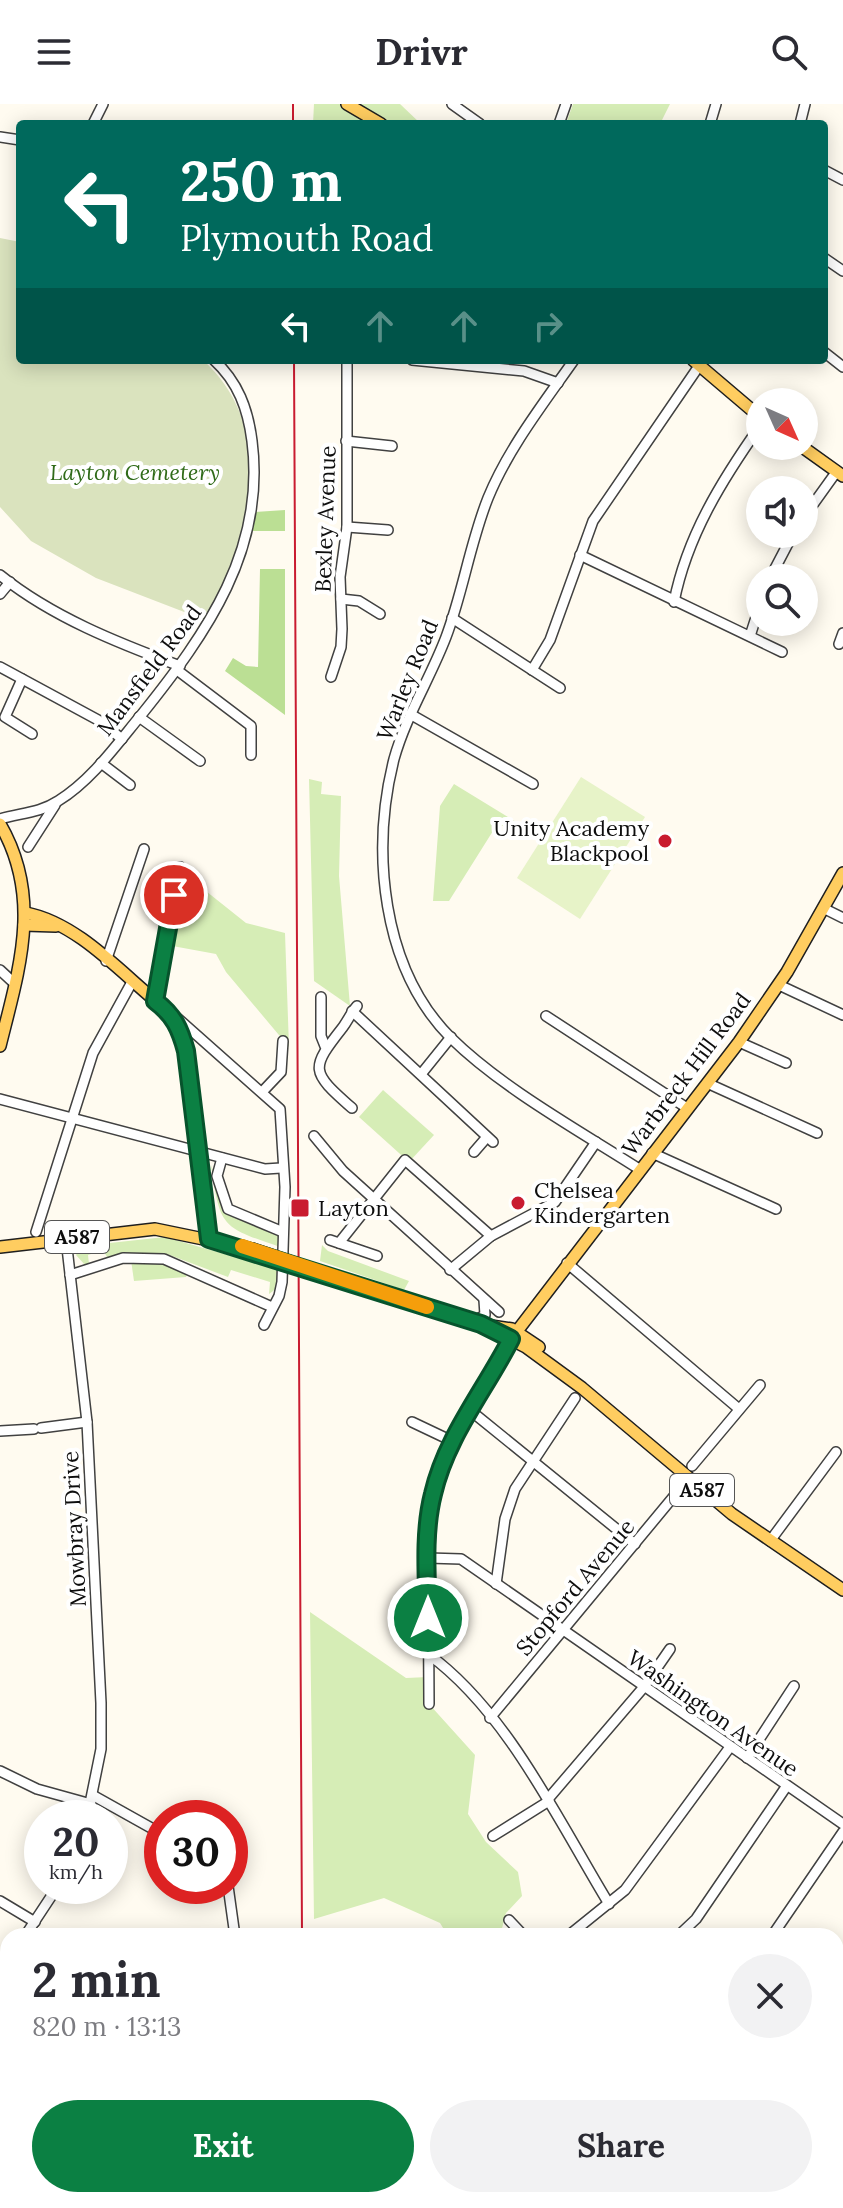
<!DOCTYPE html>
<meta charset="utf-8">
<style>
body{margin:0;font-family:Lora,serif;background:#f2f2f3;color:#2b2b33;height:100vh;display:flex;flex-direction:column;font-size:30px;white-space:nowrap}
*{box-sizing:border-box;margin:0}
p{font-size:26px;color:#7c7c81}
.icon{flex:none;width:44px;height:44px;fill:none;stroke:currentColor;stroke-width:2;stroke-linecap:round;stroke-linejoin:round}
.map{position:relative;flex:1;overflow:hidden}
.side{position:absolute;left:0px;top:1824px;width:844px;height:280px;display:flex;flex-direction:column;background:#fff;border-radius:24px 24px 0 0;box-shadow:0 4px 20px #0003}
.side>*{flex:none}
.hud{position:absolute;left:16px;top:16px;width:812px;height:244px;border-radius:8px;box-shadow:0 4px 20px #0003;background:#00695c;color:#fff;overflow:hidden}
.needle{width:52px;rotate:135deg}
.buttons{position:absolute;left:746px;top:284px;display:grid;gap:16px}
.buttons a{display:grid;place-items:center;width:72px;height:72px;border-radius:50%;background:#fff;box-shadow:0 4px 20px #0003;font-size:40px}
.speed{position:absolute;left:24px;top:1696px;display:flex;gap:16px;font-size:40px;font-weight:700;text-align:center}
.speed>*{display:grid;place-content:center;width:104px;height:104px;border-radius:50%;background:#fff;box-shadow:0 4px 20px #0003;line-height:1}
.speed small{font-size:20px;font-weight:400}
.speed .limit{border:12px solid #d22;background:#fff;color:#111}
.pin{position:absolute;display:grid;place-items:center;width:68px;height:68px;color:#fff;margin:-34px;border:4px solid #fff;border-radius:50%;box-shadow:0 2px 8px #0007}
.me{position:absolute;width:88px;margin:-44px;rotate:0deg;stroke-linejoin:round;filter:drop-shadow(0 0 6px #0008)}
.turn{display:flex;align-items:center;gap:28px;height:168px;padding:0 32px;font-size:36px}
.turn .icon{width:104px;height:104px;stroke-width:2.5}
.turn b{display:block;font-size:56px;line-height:68px}
.lanes{display:flex;align-items:center;height:76px;padding:0 32px;background:#0003;justify-content:center;gap:40px;direction:ltr}
.lanes .off{opacity:.35}
.round{display:grid;place-items:center;flex:none;width:84px;height:84px;border-radius:42px;background:#f2f2f3}
.overview{display:flex;align-items:center;justify-content:space-between;height:136px;padding:0 32px}
h1{font-size:48px;font-weight:700;line-height:60px}
.primary-button{display:flex;gap:16px;margin-top:auto;padding:16px 32px}
.primary-button a{flex:1;height:92px;border-radius:48px;background:#0b8043;color:#fff;font-size:32px;font-weight:700;line-height:92px;text-align:center}
.primary-button a+a{background:#f2f2f3;color:#2b2b33}
header{display:flex;justify-content:space-between;align-items:center;height:104px;padding:0 32px;background:#fff;font-size:36px;font-weight:700}
.map>svg:first-child{display:block}
.green{fill:#d6edb6}
.forest{fill:#bbdf94}
.cemetery{fill:#dae3be}
.pitch{fill:#e7f3c8}
.lines{fill:none;stroke-linecap:round;stroke-linejoin:round}
.minor-casing{stroke:#414141;stroke-width:12}
.major-casing{stroke:#1f1f1f;stroke-width:14}
.minor{stroke:#fff;stroke-width:9}
.major{stroke:#ffcd60;stroke-width:11}
.rail{stroke:#c91b30;stroke-width:2}
.major-bridge-casing{stroke:#1f1f1f;stroke-width:14;stroke-linecap:butt}
.major-bridge{stroke:#ffcd60;stroke-width:11}
.route-casing{stroke:#07532c;stroke-width:20}
.route{stroke:#0b8043;stroke-width:14}
.slow{stroke:#f59e0b;stroke-width:14}
.poi-dot{fill:#c91b30;stroke:#fff;stroke-width:3}
.labels{text-anchor:middle;stroke-width:8;stroke-linejoin:round;paint-order:stroke}
.shield{fill:#fff;stroke:#565656;stroke-width:2}
.shield-label{font-size:20px;font-weight:bold;fill:#0e0e0e}
.park-label{font-size:22px;font-style:italic;fill:#306b19;stroke:#fff}
.street-label{font-size:22px;fill:#0e0e0e;stroke:#fff}
.poi-label{font-size:22px;fill:#0e0e0e;stroke:#fff;text-anchor:start}
</style>
<header><svg class="icon" aria-label="menu" viewBox="0 0 24 24"><path d="M4 6h16M4 12h16M4 18h16"/></svg>Drivr<svg class="icon" aria-label="search" viewBox="0 0 24 24"><circle cx="10" cy="10" r="6"/><path d="M15 15l6 6"/></svg></header>
<div class="map">
<svg width="843" height="2104" viewBox="0 0 843 2104">
<rect width="100%" height="100%" fill="#fffbf0"/>
<g class="green">
<path d="M314 0H347L381 20H313Z"/>
<path d="M359 0H400L421 20H387Z"/>
<path d="M573 0H670L660 20H566Z"/>
<path d="M309 675 322 678 321 690 341 692 339 772 350 902 314 877Z"/>
<path d="M454 680 516 718 511 727 498 719 449 797H433L440 702Z"/>
<path d="M182 768 246 819 285 829 289 943 226 868 216 850 167 841Z"/>
<path d="M383 986 434 1031 409 1058 359 1013Z"/>
<path d="M211 1061 230 1111 280 1132V1143C222 1123 220 1124 211 1061Z"/>
<path d="M165 1133 280 1166 277 1184 269 1190 270 1178 231 1166 228 1173 167 1150 107 1153 103 1146 88 1151 89 1160 85 1161 76 1151 82 1142Z"/>
<path d="M322 1141 328 1147 409 1177 404 1186 320 1157Z"/>
<path d="M131 1156 162 1157 188 1167 186 1173 134 1177Z"/>
<path d="M310 1508 406 1574 428 1573 429 1600 475 1651 468 1710 486 1738 518 1768 522 1792 506 1809 500 1832H448L440 1819 384 1794 314 1815Z"/>
</g>
<g class="forest">
<path d="M285 406V427H251L255 408Z"/>
<path d="M260 465H285V611L225 567 233 554 246 562 258 563Z"/>
<path d="M534 2096H614L616 2104H534Z"/>
</g>
<path class="cemetery" d="M0 134 20 138V256H203C281 327 248 436 205 516L96 474 31 437 0 403Z"/>
<path class="pitch" d="M581 673 645 713 580 815 517 774Z"/>
<g class="lines">
<defs>
<g id="minor">
<path d="M452 0 480 20"/>
<path d="M93 20 103 0"/>
<path d="M559 20 566 0"/>
<path d="M710 20 716 0"/>
<path d="M800 20 805 0"/>
<path d="M0 33 20 36"/>
<path d="M824 66 843 76"/>
<path d="M824 154 843 167"/>
<path d="M824 248 843 263"/>
<path d="M412 256 524 267 558 279"/>
<path d="M574 256C543 300 508 345 488 394 470 439 463 488 446 533 430 575 406 612 394 655 371 746 381 864 451 934 502 984 578 1026 639 1065"/>
<path d="M346 337 392 342"/>
<path d="M804 413 837 367"/>
<path d="M347 423 388 426"/>
<path d="M580 451 782 548"/>
<path d="M0 471C52 513 118 539 180 562"/>
<path d="M770 474 793 430"/>
<path d="M0 490 10 478"/>
<path d="M341 495 359 497 380 510"/>
<path d="M674 498C687 432 722 376 760 322"/>
<path d="M452 514 560 584"/>
<path d="M750 532 760 501"/>
<path d="M839 540 843 529"/>
<path d="M0 563 98 616 122 635"/>
<path d="M177 566 251 622V651"/>
<path d="M532 566 550 536 593 417 699 262"/>
<path d="M331 573 341 543 342 525 340 473 347 423V256"/>
<path d="M22 575 5 613 32 630"/>
<path d="M410 610 533 680"/>
<path d="M139 613 200 657"/>
<path d="M101 659 130 681"/>
<path d="M0 715C20 709 40 709 58 697 92 676 117 640 142 610 207 529 266 445 252 337 248 305 238 278 214 256"/>
<path d="M28 743 55 701"/>
<path d="M823 804 843 814"/>
<path d="M106 857 144 745"/>
<path d="M0 866 14 879"/>
<path d="M779 881 843 911"/>
<path d="M321 893V932L325 942"/>
<path d="M155 897 180 763"/>
<path d="M352 907 493 1038"/>
<path d="M174 911 280 1005 285 1083 282 1178 279 1192 264 1221"/>
<path d="M546 912 687 1004"/>
<path d="M739 938 786 959"/>
<path d="M422 969 451 933"/>
<path d="M707 979 817 1029"/>
<path d="M263 987 281 968 283 937"/>
<path d="M0 995 265 1065 281 1064"/>
<path d="M352 1004C310 967 310 965 343 923 348 916 351 909 357 902"/>
<path d="M314 1032 343 1067 499 1208"/>
<path d="M474 1048 487 1033"/>
<path d="M652 1049 776 1105"/>
<path d="M222 1054 217 1072 228 1105 283 1128"/>
<path d="M36 1128 93 949 132 878"/>
<path d="M66 1135 87 1318 101 1599V1645L87 1714"/>
<path d="M330 1136 377 1152"/>
<path d="M339 1139 405 1056 491 1132"/>
<path d="M567 1159 739 1305"/>
<path d="M450 1166 491 1132 555 1098 596 1038"/>
<path d="M70 1171 123 1154 164 1155 272 1203"/>
<path d="M472 1218 485 1211 484 1196"/>
<path d="M471 1307 635 1440"/>
<path d="M412 1318 452 1337"/>
<path d="M41 1324 87 1318"/>
<path d="M0 1327 34 1325"/>
<path d="M692 1362 760 1281"/>
<path d="M770 1437 836 1348"/>
<path d="M428 1454 461 1455 843 1720"/>
<path d="M496 1480 505 1415 515 1385 575 1294"/>
<path d="M428 1550C507 1607 559 1718 609 1800"/>
<path d="M429 1600 428 1420C436 1350 479 1295 511 1235"/>
<path d="M490 1614 689 1374"/>
<path d="M747 1654 794 1582"/>
<path d="M0 1667 37 1685 91 1700"/>
<path d="M94 1692 162 1730"/>
<path d="M548 1695 643 1584 670 1545"/>
<path d="M493 1732 549 1697"/>
<path d="M228 1782 235 1832"/>
<path d="M0 1797 35 1818"/>
<path d="M509 1816 524 1832"/>
<path d="M25 1832 58 1782"/>
<path d="M568 1832 625 1786 730 1643"/>
<path d="M678 1832 696 1815 786 1683"/>
<path d="M772 1832 843 1728"/>
<path d="M0 1870 8 1858"/>
<path d="M0 1887 8 1892"/>
<path d="M838 1958 843 1974"/>
<path d="M762 2096 767 2104"/>
<path d="M667 2104V2096"/>
</g>
<g id="major">
<path d="M347 0 381 20"/>
<path d="M693 256 760 313"/>
<path d="M801 342 843 372"/>
<path d="M0 720C43 794 19 865 0 942"/>
<path d="M26 809C81 820 125 874 168 907L178 921 186 947 209 1135"/>
<path d="M24 821 56 822"/>
<path d="M0 1143 155 1125 252 1145"/>
<path d="M345 1176 481 1220 526 1243 582 1284 732 1410 843 1486"/>
<path d="M491 1222 512 1225 539 1243"/>
<path d="M511 1235 739 938 787 868 843 769"/>
</g>
</defs>
<use href="#minor" class="minor-casing"/>
<use href="#major" class="major-casing"/>
<use href="#minor" class="minor"/>
<use href="#major" class="major"/>
<g class="rail">
<path d="M293 0V20"/>
<path d="M294 256 302 1832"/>
<path d="M301 2104 302 2096"/>
</g>
<defs>
<path id="major-bridge" d="M252 1145 345 1176"/>
</defs>
<use href="#major-bridge" class="major-bridge-casing"/>
<use href="#major-bridge" class="major-bridge"/>
</g>
<g class="lines">
<defs>
<path id="route" d="M174 791 155 897C174 911 180 925 186 947L209 1135 481 1220 511 1235C485 1286 446 1333 433 1390 423 1429 427 1474 428 1514"/>
</defs>
<use href="#route" class="route-casing"/>
<use href="#route" class="route"/>
<path class="slow" d="M242 1142 427 1203"/>
</g>
<g class="poi-dot">
<circle cx="665" cy="737" r="8"/>
<circle cx="518" cy="1099" r="8"/>
<rect x="290" y="1094" width="20" height="20" rx="4"/>
</g>
<g class="labels">
<g class="shield">
<rect x="45" y="1117" width="64" height="32" rx="6"/>
<rect x="670" y="1370" width="64" height="32" rx="6"/>
</g>
<g class="shield-label">
<text x="77" y="1140">A587</text>
<text x="702" y="1393">A587</text>
</g>
<g class="park-label">
<text x="135" y="376">Layton Cemetery</text>
</g>
<g class="street-label">
<text transform="translate(325 415) rotate(-88)" y="8">Bexley Avenue</text>
<text transform="translate(149 566) rotate(-53)" y="8">Mansfield Road</text>
<text transform="translate(407 576) rotate(-68)" y="8">Warley Road</text>
<text transform="translate(686 970) rotate(-53)" y="8">Warbreck Hill Road</text>
<text transform="translate(74 1425) rotate(-93)" y="8">Mowbray Drive</text>
<text transform="translate(575 1483) rotate(-50)" y="8">Stopford Avenue</text>
<text transform="translate(713 1609) rotate(35)" y="8">Washington Avenue</text>
</g>
<g class="poi-label">
<text x="649" y="732" text-anchor="end">Unity Academy<tspan x="649" dy="25">Blackpool</tspan></text>
<text x="534" y="1094">Chelsea<tspan x="534" dy="25">Kindergarten</tspan></text>
<text x="318" y="1112">Layton</text>
</g>
</g>
</svg>
<div class="buttons">
<a><svg class="needle" viewBox="-14 -14 28 28"><path d="M0-13l5 13h-10z" fill="#e53935"/><path d="M0 13l5-13h-10z" fill="#7c7c81"/></svg></a>
<a><svg class="icon" aria-label="sound" viewBox="0 0 24 24"><path d="M4 9h4l5-4v14l-5-4H4zM17 9q2 3 0 6"/></svg></a>
<a><svg class="icon" aria-label="search" viewBox="0 0 24 24"><circle cx="10" cy="10" r="6"/><path d="M15 15l6 6"/></svg></a>
</div>
<div class="speed"><div>20<small>km/h</small></div><div class="limit">30</div></div>
<div class="pin" style="left:174px;top:791px;background:#d93025"><svg class="icon" aria-label="arrive" viewBox="0 0 24 24"><path d="M6 21V4h12l-3 4 3 4H6"/></svg></div>
<svg class="me" style="left:428px;top:1514px" viewBox="-20 -20 40 40"><circle r="17" fill="#0b8043" stroke="#fff" stroke-width="3"/><path d="M0-11L8 9 0 5-8 9z" fill="#fff"/></svg>
<div class="hud">
<div class="turn"><svg class="icon" aria-label="left" viewBox="0 0 24 24"><path d="M17 20v-9H6M10 6l-5 5 5 5"/></svg><div><b>250 m</b>Plymouth Road</div></div>
<div class="lanes"><svg class="icon" aria-label="left" viewBox="0 0 24 24"><path d="M17 20v-9H6M10 6l-5 5 5 5"/></svg><svg class="icon off" aria-label="ahead" viewBox="0 0 24 24"><path d="M12 20V5M6 11l6-6 6 6"/></svg><svg class="icon off" aria-label="ahead" viewBox="0 0 24 24"><path d="M12 20V5M6 11l6-6 6 6"/></svg><svg class="icon off" aria-label="right" viewBox="0 0 24 24"><path d="M7 20v-9h11M14 6l5 5-5 5"/></svg></div>
</div>
<section class="side">
<div class="overview"><div><h1>2 min</h1><p>820 m · 13:13</p></div><a class="round"><svg class="icon" aria-label="close" viewBox="0 0 24 24"><path d="M6 6l12 12M18 6L6 18"/></svg></a></div>
<div class="primary-button"><a>Exit</a><a>Share</a></div>
</section>
</div>
